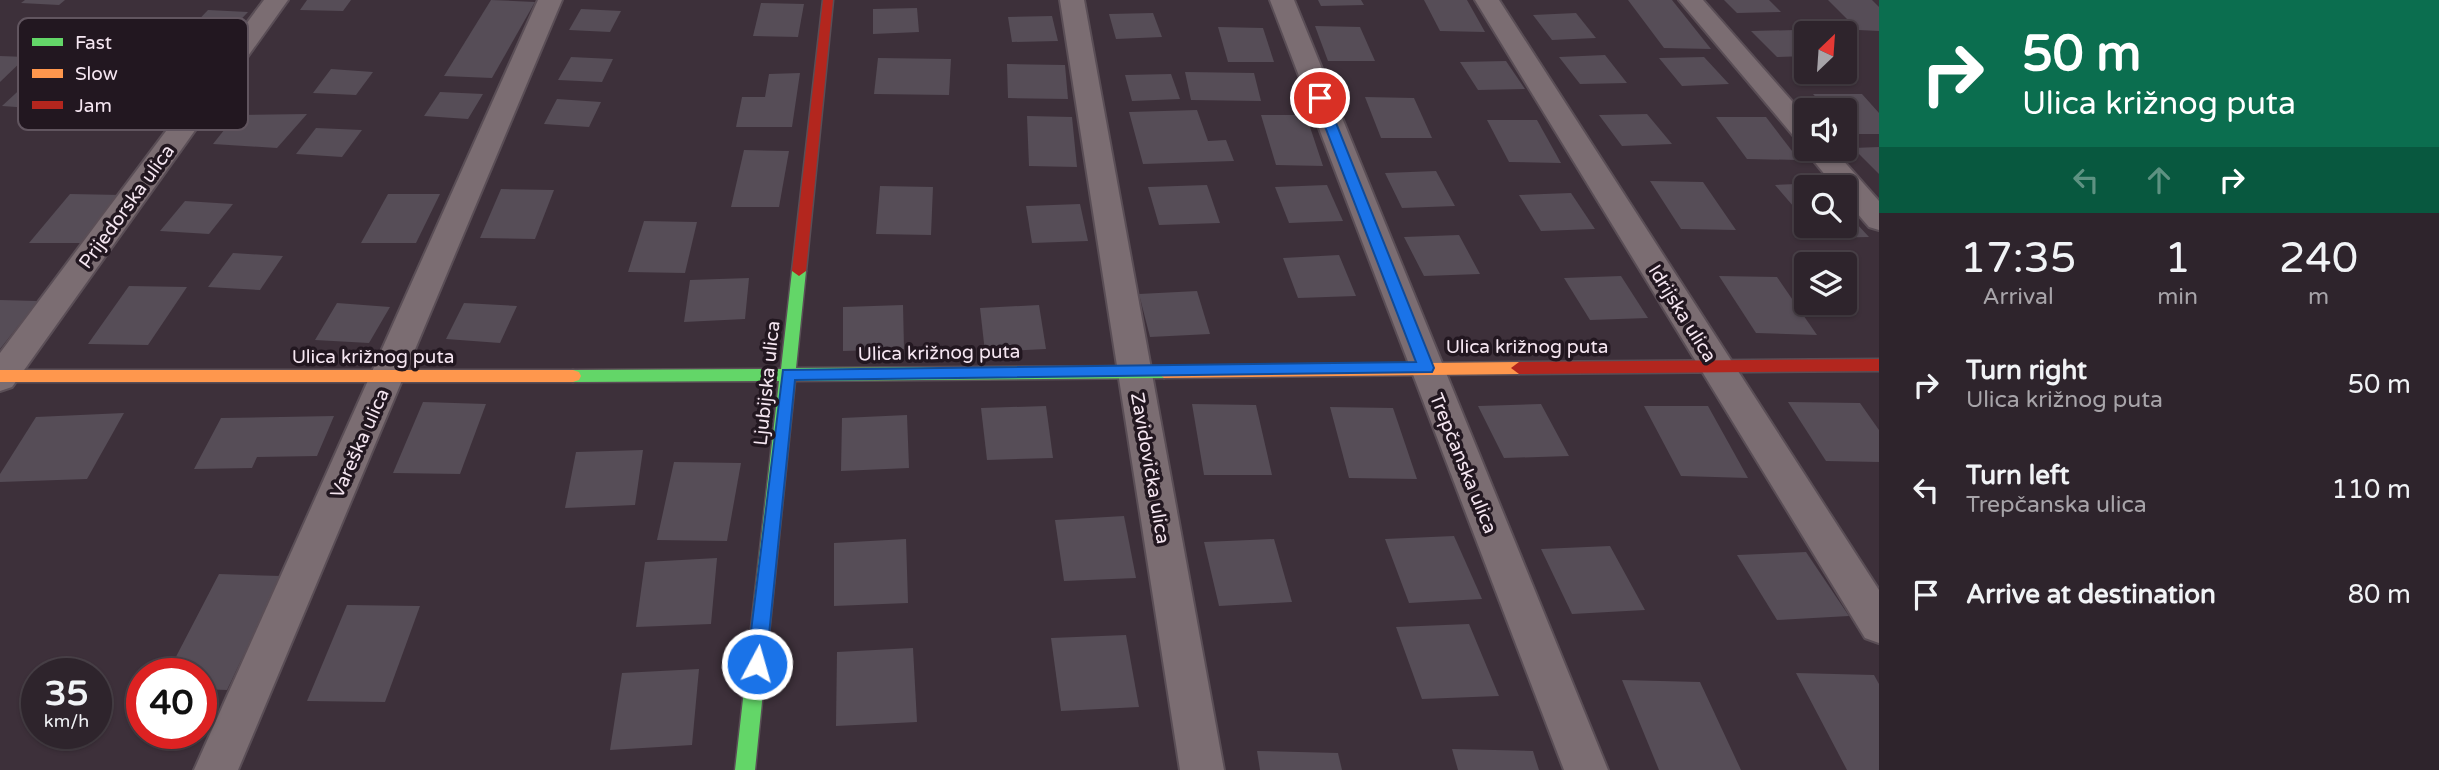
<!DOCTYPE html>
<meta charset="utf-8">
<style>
body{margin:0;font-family:"Varela Round",sans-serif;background:#3a3038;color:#f1f3f6;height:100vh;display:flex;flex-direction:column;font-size:26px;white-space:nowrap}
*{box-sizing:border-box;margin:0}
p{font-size:23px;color:#a7a4a9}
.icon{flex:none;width:38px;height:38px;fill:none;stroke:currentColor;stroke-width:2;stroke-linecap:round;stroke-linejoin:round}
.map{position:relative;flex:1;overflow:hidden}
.panel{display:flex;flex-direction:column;background:#2e242c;width:560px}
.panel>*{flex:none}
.banner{background:#0b6e4f;color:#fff;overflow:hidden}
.needle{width:46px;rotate:25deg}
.controls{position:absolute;left:1794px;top:21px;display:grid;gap:14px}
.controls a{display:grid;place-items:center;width:63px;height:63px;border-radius:7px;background:#2e242c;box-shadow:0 2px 5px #0004,0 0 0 2px #494148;font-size:35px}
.speed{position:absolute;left:21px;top:658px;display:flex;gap:14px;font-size:35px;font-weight:700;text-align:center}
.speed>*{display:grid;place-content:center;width:91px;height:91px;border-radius:50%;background:#2e242c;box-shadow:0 2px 5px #0004,0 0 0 2px #494148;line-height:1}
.speed small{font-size:18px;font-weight:400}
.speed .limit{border:10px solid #d22;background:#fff;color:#111}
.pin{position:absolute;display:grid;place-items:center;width:60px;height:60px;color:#fff;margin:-30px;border:4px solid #fff;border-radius:50%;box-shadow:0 2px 7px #0007}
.me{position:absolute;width:77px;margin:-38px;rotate:6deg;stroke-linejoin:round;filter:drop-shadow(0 0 5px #0008)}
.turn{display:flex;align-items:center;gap:24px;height:147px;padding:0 28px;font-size:32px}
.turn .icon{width:91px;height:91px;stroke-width:2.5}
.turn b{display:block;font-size:49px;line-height:60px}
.lanes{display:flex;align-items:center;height:66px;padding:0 28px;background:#0003;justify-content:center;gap:35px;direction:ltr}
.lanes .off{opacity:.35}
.eta{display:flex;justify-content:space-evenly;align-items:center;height:119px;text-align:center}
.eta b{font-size:42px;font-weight:600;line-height:49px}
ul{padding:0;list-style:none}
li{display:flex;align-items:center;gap:21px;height:105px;padding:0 28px}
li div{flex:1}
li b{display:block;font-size:26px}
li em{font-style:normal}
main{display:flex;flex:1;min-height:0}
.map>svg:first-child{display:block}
.building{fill:#564d57}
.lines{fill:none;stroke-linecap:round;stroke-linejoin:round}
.street-casing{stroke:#5a4e56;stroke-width:4}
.fast-casing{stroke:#5a4e56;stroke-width:3}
.slow-casing{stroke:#5a4e56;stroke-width:3}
.jam-casing{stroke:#5a4e56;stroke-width:3}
.street{fill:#7b6d72;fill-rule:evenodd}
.fast{fill:#63d668;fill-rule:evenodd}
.slow{fill:#ff974d;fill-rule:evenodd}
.jam{fill:#b3261e;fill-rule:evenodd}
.route{fill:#1a73e8;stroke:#114b97;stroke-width:2}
.labels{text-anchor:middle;stroke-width:7;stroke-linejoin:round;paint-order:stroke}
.street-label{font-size:19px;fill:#f5e6f1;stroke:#221720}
.key{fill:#221720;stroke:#61555f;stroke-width:2}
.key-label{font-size:19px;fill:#f5e6f1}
</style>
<main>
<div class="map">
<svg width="1879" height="770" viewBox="0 0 1879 770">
<rect width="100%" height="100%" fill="#3d303a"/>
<g class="building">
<path d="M25 0H65L59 5 21 3Z"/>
<path d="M307 0H351L343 11 300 10Z"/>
<path d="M491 0 535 2 492 78 444 76Z"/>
<path d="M1318 0H1361L1364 5 1321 6Z"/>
<path d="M1424 0H1467L1485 32 1440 31Z"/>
<path d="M1628 0H1672L1711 49 1664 48Z"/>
<path d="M1724 0H1769L1781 12 1737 13Z"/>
<path d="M1828 0H1872L1879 7V31L1858 30Z"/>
<path d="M761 3 804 4 798 37 753 36Z"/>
<path d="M917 8 919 32 873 34V9Z"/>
<path d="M581 9 621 11 610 32 569 30Z"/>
<path d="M208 10 248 12 228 33 189 30Z"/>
<path d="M1153 13 1162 37 1116 39 1109 14Z"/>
<path d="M1576 13 1596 38 1552 40 1533 15Z"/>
<path d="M1052 16 1058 41 1012 42 1008 17Z"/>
<path d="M1315 26 1360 27 1375 61H1328Z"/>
<path d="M1218 27 1263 28 1274 62H1228Z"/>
<path d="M1795 30 1806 40V56L1777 57 1751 31Z"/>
<path d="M1605 55 1627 83 1580 84 1559 57Z"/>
<path d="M0 56 26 57 0 82Z"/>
<path d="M571 57 613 59 602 82 558 80Z"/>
<path d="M1704 57 1729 84 1682 86 1659 58Z"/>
<path d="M878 58 951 59 949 95 874 94Z"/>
<path d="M1506 61 1525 89 1478 90 1460 62Z"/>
<path d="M1007 64 1065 65 1068 99 1008 98Z"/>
<path d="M331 69 373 72 356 95 313 93Z"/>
<path d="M1185 72 1254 73 1261 101 1191 100Z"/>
<path d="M800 73 792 127H736L742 97H765L769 74Z"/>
<path d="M1171 74 1180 99 1132 101 1125 75Z"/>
<path d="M28 82 70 84 45 109 2 106Z"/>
<path d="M440 92 483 94 468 119 424 116Z"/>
<path d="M1813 94H1862L1879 113V134H1847L1844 130V110H1827Z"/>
<path d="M1365 97 1414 98 1432 138H1381Z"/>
<path d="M557 99 601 102 589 127 544 124Z"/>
<path d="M1197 110 1208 141 1226 140 1234 161 1143 164 1129 112Z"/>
<path d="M307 114 277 148 213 144 236 115Z"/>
<path d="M1647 114 1672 144 1622 146 1599 115Z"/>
<path d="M1261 115H1306L1323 166 1276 165Z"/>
<path d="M1027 116 1072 117 1077 167 1029 166Z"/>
<path d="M1716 117H1766L1799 160 1747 159Z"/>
<path d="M1487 120H1537L1561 163 1509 162Z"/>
<path d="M316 128 362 130 342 157 296 154Z"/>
<path d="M1879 147V174L1853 148Z"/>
<path d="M744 150 789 151 779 207H731Z"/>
<path d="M1436 171 1455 206 1402 208 1385 173Z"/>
<path d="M1650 181 1703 182 1736 230 1681 229Z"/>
<path d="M1820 183 1824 187H1806V221L1775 185Z"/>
<path d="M1207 185 1220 223 1159 225 1148 187Z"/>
<path d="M1327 185 1343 221 1289 223 1275 187Z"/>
<path d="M880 186 933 187 931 235 876 234Z"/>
<path d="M501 189 554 190 535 239 480 238Z"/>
<path d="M1571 193 1595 229 1541 231 1519 195Z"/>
<path d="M70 194 122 195 84 243H29Z"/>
<path d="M388 194H440L416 243H361Z"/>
<path d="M185 201 233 204 209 234 160 231Z"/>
<path d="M1080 204 1088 241 1032 243 1026 206Z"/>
<path d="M1844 210 1869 237 1821 238 1810 226H1844Z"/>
<path d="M644 221 697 222 685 273 628 272Z"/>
<path d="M1459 235 1480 274 1424 276 1404 237Z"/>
<path d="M233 253 283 256 260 290 208 287Z"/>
<path d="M1339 255 1356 296 1298 298 1283 258Z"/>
<path d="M1621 276 1648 318 1590 320 1564 278Z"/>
<path d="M1719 276 1777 277 1817 335 1756 333Z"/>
<path d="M749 278 745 319 684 322 690 280Z"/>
<path d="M129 286 187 287 148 345 88 344Z"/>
<path d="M1197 291 1210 334 1150 337 1139 294Z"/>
<path d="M0 300 38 301 0 349Z"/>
<path d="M337 303 390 307 369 343 315 340Z"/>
<path d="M464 303 517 306 500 343 446 339Z"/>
<path d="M903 305 904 349 843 351V307Z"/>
<path d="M1039 305 1046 349 985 352 980 308Z"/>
<path d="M423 402 486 404 460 474 393 473Z"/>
<path d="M1788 402 1860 403 1879 430V462L1826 461Z"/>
<path d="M1192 404 1256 405 1272 475H1204Z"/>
<path d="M1541 404 1569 456 1504 458 1478 406Z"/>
<path d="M1046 406 1053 458 987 460 981 408Z"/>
<path d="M1644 406H1708L1748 478 1681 476Z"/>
<path d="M1330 407 1393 408 1417 479 1349 478Z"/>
<path d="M124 413 87 479 0 482V474L36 417Z"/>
<path d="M907 415 909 468 841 471 842 418Z"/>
<path d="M334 416 317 456 257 457 252 468 194 469 221 418Z"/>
<path d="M643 450 635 505 565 508 576 452Z"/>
<path d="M674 462 741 463 727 541 657 540Z"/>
<path d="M1124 516 1136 578 1064 581 1055 520Z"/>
<path d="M1454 536 1482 599 1409 603 1385 539Z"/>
<path d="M906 539 908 603 834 606V543Z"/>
<path d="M1274 539 1292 602 1219 606 1204 542Z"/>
<path d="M1610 546 1645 610 1572 614 1541 549Z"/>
<path d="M1806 552 1849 616 1777 620 1737 555Z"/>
<path d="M717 558 711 624 636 627 645 562Z"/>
<path d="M219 574 281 576 227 690 201 689V674H167Z"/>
<path d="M347 605 420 606 385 702 307 701Z"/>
<path d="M1469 624 1499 696 1422 699 1396 627Z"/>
<path d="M1126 635 1139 707 1061 711 1051 638Z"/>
<path d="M913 648 917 722 836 726 837 652Z"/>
<path d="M699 669 692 745 610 750 622 673Z"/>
<path d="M1796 673 1874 675 1879 684V770H1847Z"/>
<path d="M1622 680 1700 682 1741 770H1659Z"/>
<path d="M1452 749 1533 751 1539 770H1458Z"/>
<path d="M1257 751 1338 753 1342 770H1260Z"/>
</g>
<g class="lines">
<defs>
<g id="street">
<path d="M264 0H288L12 387 0 391V353Z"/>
<path d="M538 0H562L238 770H194Z"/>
<path d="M1060 0H1084L1224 770H1180Z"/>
<path d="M1270 0H1294L1608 770H1564Z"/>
<path d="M1475 0H1499L1879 590V643L1865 638Z"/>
<path d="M1679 0H1703L1806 117V142L1797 140Z"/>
<path d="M1806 147 1833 149 1879 201V230L1869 227 1844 198V187H1835L1804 149Z"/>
</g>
<path id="fast" d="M799 266 806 271 796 368 1164 366 1172 372 1164 378 795 381 755 770H735L779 381 573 382 567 380 565 376 567 372 573 370 781 369 792 271Z"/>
<g id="slow">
<path d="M1519 362 1527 368 1519 374 1164 378 1156 372 1164 366Z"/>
<path d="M0 370H573L579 372 581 376 579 380 573 382H0Z"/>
</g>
<g id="jam">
<path d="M823 0H833L806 271 799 276 792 271Z"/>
<path d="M1879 359V371L1519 374 1511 368 1519 362Z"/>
</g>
</defs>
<use href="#street" class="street-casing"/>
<use href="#fast" class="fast-casing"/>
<use href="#slow" class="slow-casing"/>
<use href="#jam" class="jam-casing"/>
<use href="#street" class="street"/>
<use href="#fast" class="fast"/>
<use href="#slow" class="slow"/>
<use href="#jam" class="jam"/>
</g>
<path class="route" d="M1320 94 1326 98 1434 368 1432 372 795 380 766 664 763 671 757 674 750 671 747 664 783 370 1416 362 1314 98Z"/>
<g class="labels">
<g class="street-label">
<text transform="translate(126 206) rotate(-54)" y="7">Prijedorska ulica</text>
<text transform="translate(1683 313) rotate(58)" y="7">Idrijska ulica</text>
<text x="1527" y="353">Ulica križnog puta</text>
<text transform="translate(939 352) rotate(-1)" y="7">Ulica križnog puta</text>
<text x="373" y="363">Ulica križnog puta</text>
<text transform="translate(766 383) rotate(-84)" y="7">Ljubijska ulica</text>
<text transform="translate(359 443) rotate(-66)" y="7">Vareška ulica</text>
<text transform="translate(1464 463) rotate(68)" y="7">Trepčanska ulica</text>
<text transform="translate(1151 468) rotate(80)" y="7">Zavidovička ulica</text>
</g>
</g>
<rect x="18" y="18" width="230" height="112" rx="10" class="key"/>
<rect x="32" y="38" width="31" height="8" fill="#63d668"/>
<rect x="32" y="69" width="31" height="9" fill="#ff974d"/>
<rect x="32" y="101" width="31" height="8" fill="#b3261e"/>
<g class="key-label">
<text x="75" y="49">Fast</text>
<text x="75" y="80">Slow</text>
<text x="75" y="112">Jam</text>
</g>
</svg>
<div class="controls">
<a><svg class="needle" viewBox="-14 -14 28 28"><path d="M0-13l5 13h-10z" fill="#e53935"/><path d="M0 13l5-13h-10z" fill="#a7a4a9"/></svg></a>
<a><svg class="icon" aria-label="sound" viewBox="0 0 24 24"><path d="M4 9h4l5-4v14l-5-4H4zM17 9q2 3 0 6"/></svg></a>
<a><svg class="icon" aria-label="search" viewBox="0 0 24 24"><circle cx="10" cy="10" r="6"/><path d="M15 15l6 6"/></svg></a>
<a><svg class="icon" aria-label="layers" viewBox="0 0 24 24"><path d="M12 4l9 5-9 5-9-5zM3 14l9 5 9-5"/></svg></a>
</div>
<div class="speed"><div>35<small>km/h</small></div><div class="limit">40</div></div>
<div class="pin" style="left:1320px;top:98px;background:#d93025"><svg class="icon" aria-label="arrive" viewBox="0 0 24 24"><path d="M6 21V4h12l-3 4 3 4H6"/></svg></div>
<svg class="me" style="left:757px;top:664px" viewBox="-20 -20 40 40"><circle r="17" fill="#1a73e8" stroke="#fff" stroke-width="3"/><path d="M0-11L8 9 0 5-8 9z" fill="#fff"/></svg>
</div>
<section class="panel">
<div class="banner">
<div class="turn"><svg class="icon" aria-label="right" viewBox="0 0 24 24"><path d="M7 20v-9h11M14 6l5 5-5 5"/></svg><div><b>50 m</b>Ulica križnog puta</div></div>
<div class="lanes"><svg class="icon off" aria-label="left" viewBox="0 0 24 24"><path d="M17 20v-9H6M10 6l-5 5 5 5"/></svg><svg class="icon off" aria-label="ahead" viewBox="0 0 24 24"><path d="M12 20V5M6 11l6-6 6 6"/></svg><svg class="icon" aria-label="right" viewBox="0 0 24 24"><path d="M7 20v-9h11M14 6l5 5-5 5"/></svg></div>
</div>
<div class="eta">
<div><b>17:35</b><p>Arrival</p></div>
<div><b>1</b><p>min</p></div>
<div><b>240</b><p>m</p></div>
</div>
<ul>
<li><svg class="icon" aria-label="right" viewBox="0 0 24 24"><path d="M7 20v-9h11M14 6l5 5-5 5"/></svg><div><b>Turn right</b><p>Ulica križnog puta</p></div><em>50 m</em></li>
<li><svg class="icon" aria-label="left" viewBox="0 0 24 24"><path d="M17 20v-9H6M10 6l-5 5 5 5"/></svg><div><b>Turn left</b><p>Trepčanska ulica</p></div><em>110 m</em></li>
<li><svg class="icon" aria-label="arrive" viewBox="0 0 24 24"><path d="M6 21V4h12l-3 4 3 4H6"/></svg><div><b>Arrive at destination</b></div><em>80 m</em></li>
</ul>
</section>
</main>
